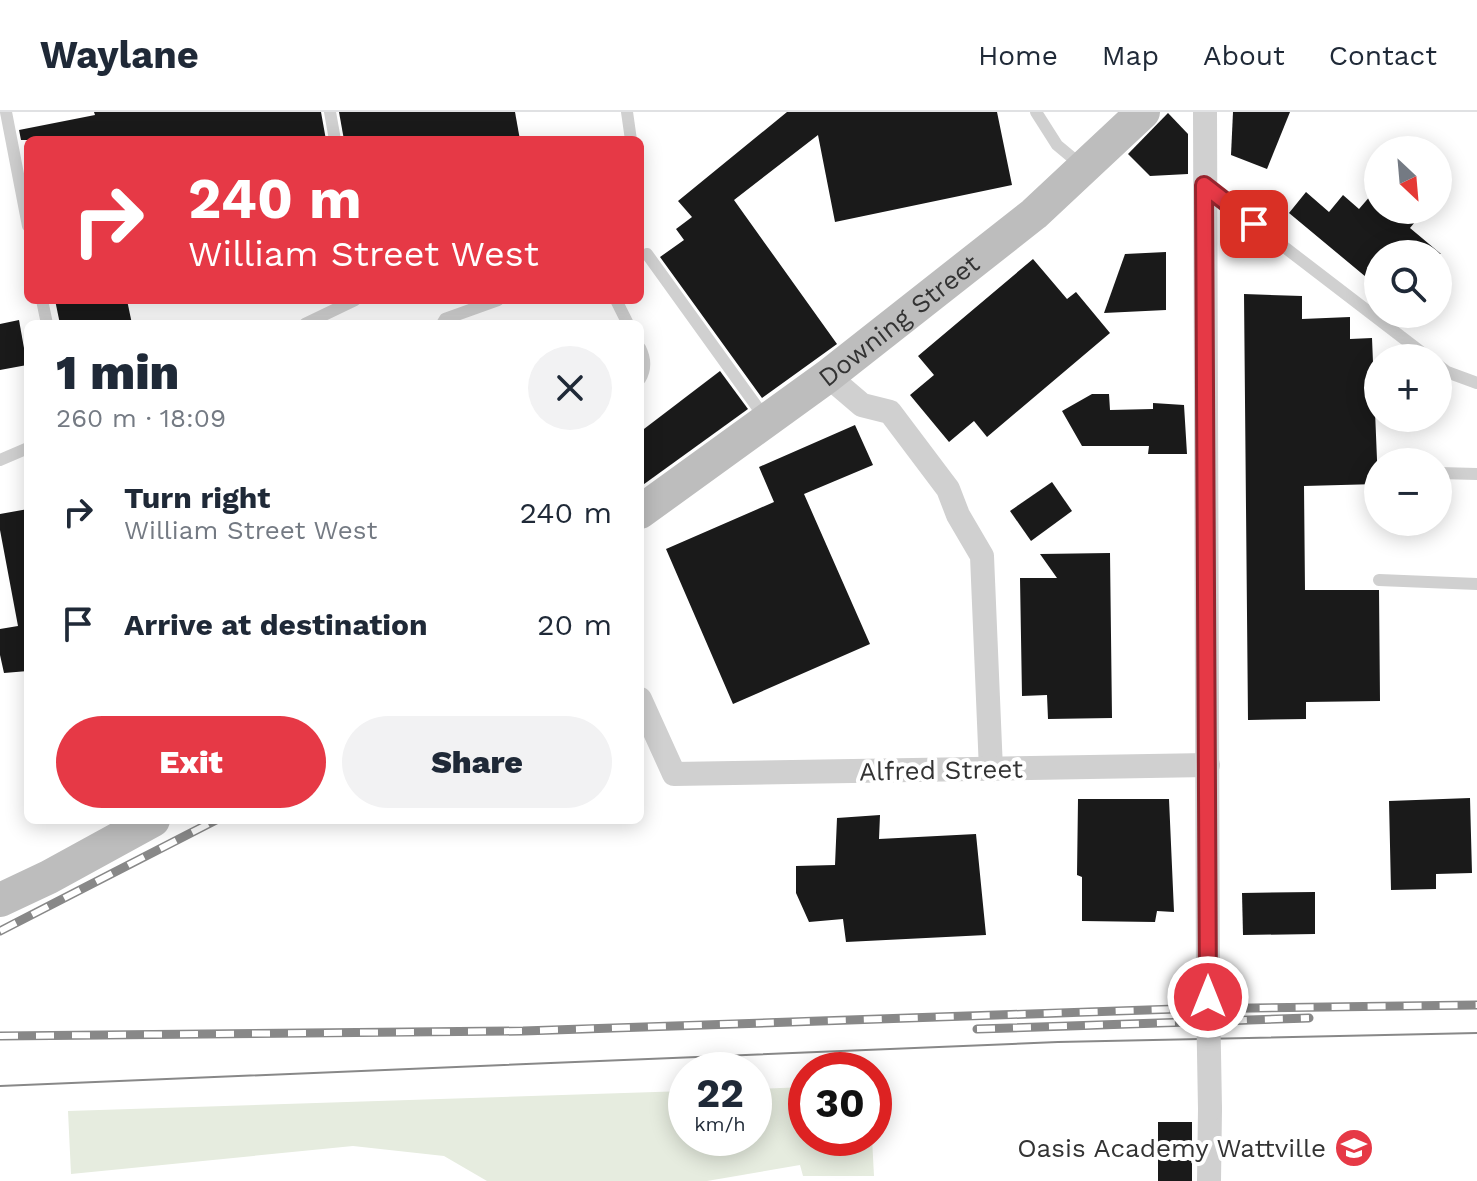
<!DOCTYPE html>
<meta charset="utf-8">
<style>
body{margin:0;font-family:"Work Sans",sans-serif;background:#f2f2f3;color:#1f2937;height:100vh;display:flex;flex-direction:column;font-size:30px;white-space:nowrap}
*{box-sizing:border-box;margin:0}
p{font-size:26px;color:#747a83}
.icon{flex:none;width:44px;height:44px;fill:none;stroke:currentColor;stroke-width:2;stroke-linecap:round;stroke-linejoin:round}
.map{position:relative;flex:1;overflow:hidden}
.sheet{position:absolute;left:24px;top:208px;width:620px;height:504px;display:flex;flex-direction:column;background:#fff;border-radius:12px;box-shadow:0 4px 20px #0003}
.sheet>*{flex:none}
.guide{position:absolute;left:24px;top:24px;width:620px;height:168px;border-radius:12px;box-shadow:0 4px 20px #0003;background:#e63946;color:#fff;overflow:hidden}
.needle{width:52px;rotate:154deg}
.fabs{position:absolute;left:1364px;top:24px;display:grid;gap:16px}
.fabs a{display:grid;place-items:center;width:88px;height:88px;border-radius:50%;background:#fff;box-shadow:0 4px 20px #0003;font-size:40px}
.speed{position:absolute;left:668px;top:940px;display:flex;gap:16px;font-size:40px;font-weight:700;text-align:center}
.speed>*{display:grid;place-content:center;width:104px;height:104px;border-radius:50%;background:#fff;box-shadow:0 4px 20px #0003;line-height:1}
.speed small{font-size:20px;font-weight:400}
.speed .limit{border:12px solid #d22;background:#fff;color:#111}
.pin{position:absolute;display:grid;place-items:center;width:68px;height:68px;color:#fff;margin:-34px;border-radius:16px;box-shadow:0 4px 12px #0006}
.me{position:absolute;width:88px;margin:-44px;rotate:0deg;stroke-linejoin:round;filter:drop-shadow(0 0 6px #0008)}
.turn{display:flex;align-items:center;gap:28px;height:168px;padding:0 32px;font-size:36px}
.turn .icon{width:104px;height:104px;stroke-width:2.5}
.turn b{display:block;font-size:56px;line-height:68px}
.round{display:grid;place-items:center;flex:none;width:84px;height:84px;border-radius:42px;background:#f2f2f3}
.head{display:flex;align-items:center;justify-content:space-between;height:136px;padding:0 32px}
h1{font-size:48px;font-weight:800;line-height:60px}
.button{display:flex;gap:16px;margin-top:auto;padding:16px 32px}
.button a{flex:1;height:92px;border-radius:48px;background:#e63946;color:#fff;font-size:32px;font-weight:800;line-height:92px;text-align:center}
.button a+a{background:#f2f2f3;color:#1f2937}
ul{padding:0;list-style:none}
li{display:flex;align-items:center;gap:24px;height:112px;padding:0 32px}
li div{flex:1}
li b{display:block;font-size:30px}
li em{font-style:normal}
header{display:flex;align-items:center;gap:48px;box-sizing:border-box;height:112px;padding:0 40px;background:#fff;border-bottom:2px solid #e0e1e3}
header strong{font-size:38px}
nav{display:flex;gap:44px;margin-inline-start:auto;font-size:28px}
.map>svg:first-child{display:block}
.green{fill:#e6ecdf}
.building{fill:#1a1a1a}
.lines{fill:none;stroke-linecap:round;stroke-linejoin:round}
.lane{stroke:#d0d0d0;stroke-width:12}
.street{stroke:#d0d0d0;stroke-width:24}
.secondary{stroke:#bdbdbd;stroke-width:34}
.tram{stroke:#888;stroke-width:2}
.rail-casing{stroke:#888;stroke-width:9}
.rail{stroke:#fff;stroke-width:6;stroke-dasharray:18;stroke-linecap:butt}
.street-bridge{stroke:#d0d0d0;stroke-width:24}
.route-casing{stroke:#96252e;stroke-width:20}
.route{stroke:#e63946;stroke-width:14}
.labels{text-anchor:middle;stroke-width:8;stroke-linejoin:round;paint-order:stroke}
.street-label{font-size:26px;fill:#333;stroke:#fff}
.poi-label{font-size:26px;fill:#333;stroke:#fff;text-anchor:end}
</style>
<header>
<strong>Waylane</strong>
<nav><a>Home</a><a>Map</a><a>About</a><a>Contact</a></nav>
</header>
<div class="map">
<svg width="1477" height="1069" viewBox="0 0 1477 1069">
<rect width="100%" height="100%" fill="#fff"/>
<path class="green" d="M806 975V1026H872L874 1064H803L800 1053 707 1069H487L444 1044 353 1034 71 1062 68 999 686 979V1026H754V977Z"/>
<g class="building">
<path d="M94 0H321L326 28H21L19 18 95 3Z"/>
<path d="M339 0H515L520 28H344Z"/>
<path d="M787 0H997L1012 73 835 110 818 23 734 88 837 232 762 286 660 145 684 128 676 117 692 105 678 89Z"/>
<path d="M1233 0H1290L1267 57 1231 43Z"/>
<path d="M1168 1 1188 22V62L1150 64 1128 42Z"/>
<path d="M1378 75V98H1425L1410 116 1441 142H1378V175L1289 101 1306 80 1329 100 1343 83 1359 97Z"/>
<path d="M1166 140V198L1104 201 1125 142Z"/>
<path d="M1033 147 1067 187 1076 180 1110 221 987 325 974 309 949 330 910 283 934 263 918 244Z"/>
<path d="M1244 182 1302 184V207L1350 205V227L1372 226 1378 372 1304 374 1305 478H1379L1380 589 1306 590V607L1248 608Z"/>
<path d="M55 188H127L132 212H60Z"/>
<path d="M19 208 27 253 0 258V212Z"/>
<path d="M720 259 748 297 640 375V320Z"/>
<path d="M1092 282H1109L1110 298 1153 297V291L1184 293 1187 342H1148L1149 334H1082L1062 299Z"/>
<path d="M855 313 873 353 804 382 870 532 733 592 666 437 774 390 759 355Z"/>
<path d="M1052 370 1072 399 1031 429 1010 399Z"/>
<path d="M28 397V559L4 561 0 543V517L18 514 0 418V402Z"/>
<path d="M1110 441 1112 606 1048 607 1047 583 1022 584 1020 466H1057L1040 442Z"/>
<path d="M1470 686 1472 761 1436 762V777L1391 778 1389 689Z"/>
<path d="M1078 687H1169L1174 800 1157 799 1155 810 1082 809V765L1077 763Z"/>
<path d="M880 703 879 727 976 722 986 823 846 830 843 807 809 810 796 781V754L835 753 837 706Z"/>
<path d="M1315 780V822L1243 823 1242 781Z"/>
<rect x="1158" y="1010" width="34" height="59"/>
</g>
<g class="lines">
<g class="lane">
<path d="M6 0 28 114"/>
<path d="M330 0 335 28"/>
<path d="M627 0 631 28"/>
<path d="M1036 0 1057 33 1081 53"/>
<path d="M1206 75 1429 246"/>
<path d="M647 142 765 306"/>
<path d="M42 188 47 212"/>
<path d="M616 188 628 212"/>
<path d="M305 212 355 188"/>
<path d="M442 212 445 207 498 188"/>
<path d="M640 236C645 246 646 257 640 267"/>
<path d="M1438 253 1447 260 1477 271"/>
<path d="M0 348 28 336"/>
<path d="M1439 361 1477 362"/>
<path d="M1379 468 1477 472"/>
</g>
<g class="street">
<path d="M1205 0 1208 885"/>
<path d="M828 264 862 293 890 300 948 377 958 403 982 444 991 658"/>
<path d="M640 587 674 662 1208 653"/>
<path d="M1209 1069 1210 997"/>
</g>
<g class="secondary">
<path id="s1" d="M640 400 828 264 1034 102 1143 0"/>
<path d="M0 788 49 765 153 708"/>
</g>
<path class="tram" d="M0 974 1058 930 1477 921"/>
<defs>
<g id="rail">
<path d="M0 819 216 708"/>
<path d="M977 917 1309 906"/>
<path d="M0 924 523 919 1176 897 1477 893"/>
</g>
</defs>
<use href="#rail" class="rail-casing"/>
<use href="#rail" class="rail"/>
<path class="street-bridge" d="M1208 885 1210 997"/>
</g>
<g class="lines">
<defs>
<path id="route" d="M1208 885 1204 73 1254 112"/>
</defs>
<use href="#route" class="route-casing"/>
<use href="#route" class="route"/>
</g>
<defs>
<symbol id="school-disc" viewBox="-11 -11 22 22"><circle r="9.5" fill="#e63946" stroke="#fff"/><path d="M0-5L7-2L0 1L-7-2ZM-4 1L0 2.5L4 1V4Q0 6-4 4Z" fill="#fff"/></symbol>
</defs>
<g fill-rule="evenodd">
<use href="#school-disc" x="1332" y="1014" width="44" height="44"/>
</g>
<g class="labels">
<g class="street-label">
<text dy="9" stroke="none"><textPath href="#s1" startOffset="322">Downing Street</textPath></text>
<text transform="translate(941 658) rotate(-1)" y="9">Alfred Street</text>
</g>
<g class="poi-label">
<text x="1326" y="1045">Oasis Academy Wattville</text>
</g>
</g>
</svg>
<div class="fabs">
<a><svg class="needle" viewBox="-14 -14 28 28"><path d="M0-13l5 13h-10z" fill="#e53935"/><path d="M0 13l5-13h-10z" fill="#747a83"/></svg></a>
<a><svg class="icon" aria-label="search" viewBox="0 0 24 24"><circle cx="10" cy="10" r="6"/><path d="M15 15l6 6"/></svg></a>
<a>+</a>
<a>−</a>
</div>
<div class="speed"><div>22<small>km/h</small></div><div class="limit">30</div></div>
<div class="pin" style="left:1254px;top:112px;background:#d93025"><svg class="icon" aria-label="arrive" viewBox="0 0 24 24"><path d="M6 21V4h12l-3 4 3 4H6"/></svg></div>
<svg class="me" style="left:1208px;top:885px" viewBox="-20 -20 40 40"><circle r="17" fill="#e63946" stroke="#fff" stroke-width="3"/><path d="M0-11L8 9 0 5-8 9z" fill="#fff"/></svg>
<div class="guide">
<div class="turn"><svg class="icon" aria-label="right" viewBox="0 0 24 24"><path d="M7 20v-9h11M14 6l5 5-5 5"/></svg><div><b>240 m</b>William Street West</div></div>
</div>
<section class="sheet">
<div class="head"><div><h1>1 min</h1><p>260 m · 18:09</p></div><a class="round"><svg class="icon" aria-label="close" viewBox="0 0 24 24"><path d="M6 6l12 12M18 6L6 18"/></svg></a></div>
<ul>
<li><svg class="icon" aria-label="right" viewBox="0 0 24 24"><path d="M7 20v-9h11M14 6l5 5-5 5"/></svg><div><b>Turn right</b><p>William Street West</p></div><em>240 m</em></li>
<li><svg class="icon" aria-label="arrive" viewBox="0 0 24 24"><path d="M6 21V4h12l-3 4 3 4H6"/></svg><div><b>Arrive at destination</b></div><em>20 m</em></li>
</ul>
<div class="button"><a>Exit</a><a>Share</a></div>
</section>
</div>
